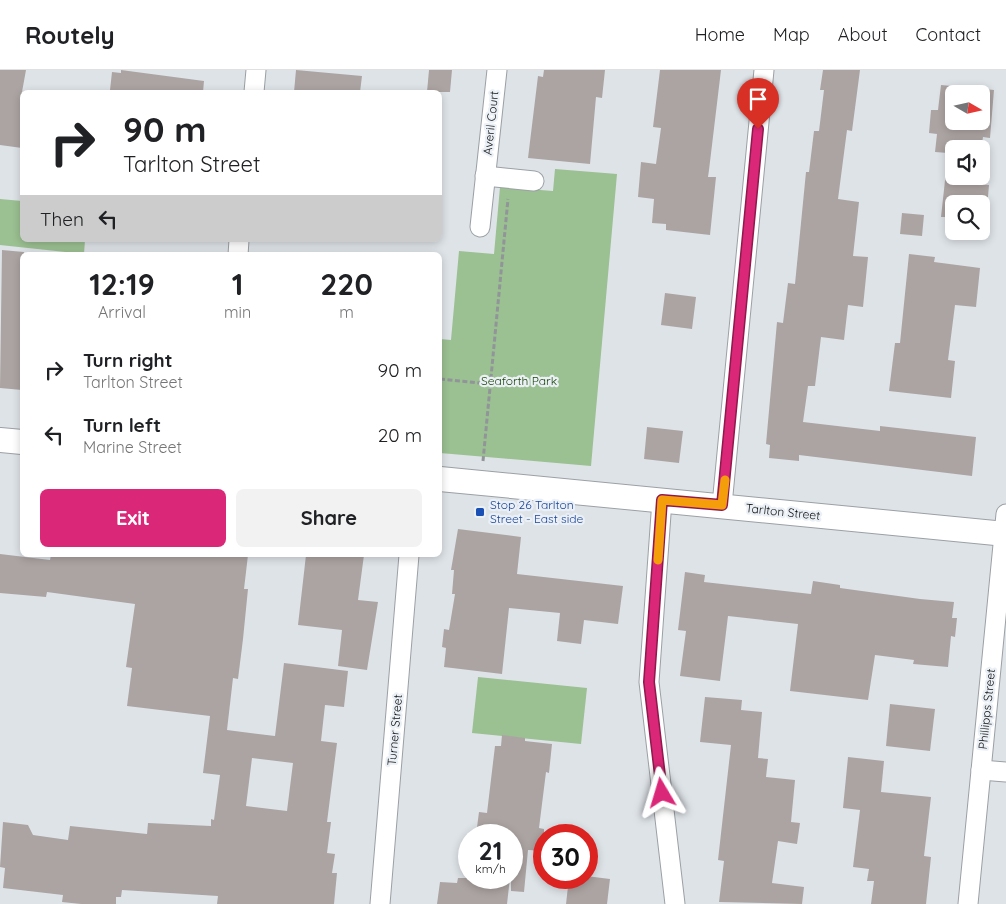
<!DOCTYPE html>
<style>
body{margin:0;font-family:Quicksand,sans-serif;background:#f2f2f2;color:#202124;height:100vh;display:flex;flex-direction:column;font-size:19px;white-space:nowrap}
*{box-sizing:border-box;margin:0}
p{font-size:16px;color:#757577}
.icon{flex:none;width:28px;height:28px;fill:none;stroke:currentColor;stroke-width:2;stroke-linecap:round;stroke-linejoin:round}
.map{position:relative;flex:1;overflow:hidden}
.sheet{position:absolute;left:20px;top:182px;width:422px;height:305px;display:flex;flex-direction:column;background:#fff;border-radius:8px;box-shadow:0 2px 8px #0003}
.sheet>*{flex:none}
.top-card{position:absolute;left:20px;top:20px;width:422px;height:152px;border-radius:8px;box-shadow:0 2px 8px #0003;background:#fff;color:#202124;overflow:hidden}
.needle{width:32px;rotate:99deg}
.controls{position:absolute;left:945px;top:15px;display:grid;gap:10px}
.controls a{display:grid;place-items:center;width:45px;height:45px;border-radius:8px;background:#fff;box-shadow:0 2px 8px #0003;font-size:25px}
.speed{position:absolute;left:458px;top:754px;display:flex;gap:10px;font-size:25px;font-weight:700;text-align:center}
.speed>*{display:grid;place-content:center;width:65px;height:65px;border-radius:50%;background:#fff;box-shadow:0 2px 8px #0003;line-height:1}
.speed small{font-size:12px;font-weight:400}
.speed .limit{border:8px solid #d22;background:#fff;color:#111}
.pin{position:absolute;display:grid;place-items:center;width:42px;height:42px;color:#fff;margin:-51px -21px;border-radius:50% 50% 50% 0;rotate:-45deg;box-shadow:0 0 5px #0007}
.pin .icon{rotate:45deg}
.me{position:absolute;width:55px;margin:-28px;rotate:353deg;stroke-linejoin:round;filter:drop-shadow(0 0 4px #0008)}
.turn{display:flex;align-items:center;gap:18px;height:105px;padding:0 20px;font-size:22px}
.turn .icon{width:65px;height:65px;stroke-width:2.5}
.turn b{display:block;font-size:35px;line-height:42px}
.then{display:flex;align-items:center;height:48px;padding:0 20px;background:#0003;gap:10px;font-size:19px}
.eta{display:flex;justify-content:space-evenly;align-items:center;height:85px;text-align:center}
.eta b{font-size:30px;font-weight:800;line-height:35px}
.button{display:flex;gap:10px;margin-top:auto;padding:10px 20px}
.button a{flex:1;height:58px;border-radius:8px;background:#db2777;color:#fff;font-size:20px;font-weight:800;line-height:58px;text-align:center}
.button a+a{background:#f2f2f2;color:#202124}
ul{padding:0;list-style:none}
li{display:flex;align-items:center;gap:15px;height:65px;padding:0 20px}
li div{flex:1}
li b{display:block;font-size:19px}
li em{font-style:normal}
header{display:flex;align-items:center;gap:30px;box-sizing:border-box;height:70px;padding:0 25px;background:#fff;border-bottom:1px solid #e0e0e0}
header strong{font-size:24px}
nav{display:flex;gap:28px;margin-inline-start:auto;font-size:18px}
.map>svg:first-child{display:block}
.green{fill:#9bc091}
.building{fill:#aca4a3;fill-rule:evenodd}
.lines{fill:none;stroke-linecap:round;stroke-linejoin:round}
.minor-casing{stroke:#9ba0a5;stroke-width:21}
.tertiary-casing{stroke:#9ba0a5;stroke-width:26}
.path{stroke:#919599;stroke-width:3;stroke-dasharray:5 2.5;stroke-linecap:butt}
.minor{stroke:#fff;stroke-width:19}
.tertiary{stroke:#fff;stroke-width:24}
.route-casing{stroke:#8e194d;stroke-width:12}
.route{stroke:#db2777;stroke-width:9}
.slow{stroke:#f59e0b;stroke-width:9}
.transit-dot{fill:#1a4fb4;stroke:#ebf0f6;stroke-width:2}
.labels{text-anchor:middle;stroke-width:4.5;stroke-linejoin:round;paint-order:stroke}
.street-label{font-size:12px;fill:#0d0e10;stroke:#ebf0f6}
.park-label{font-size:12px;fill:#184704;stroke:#ebf0f6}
.transit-label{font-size:12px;fill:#164399;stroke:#ebf0f6;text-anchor:start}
</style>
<header>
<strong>Routely</strong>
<nav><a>Home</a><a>Map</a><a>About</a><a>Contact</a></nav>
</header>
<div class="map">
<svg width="1006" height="834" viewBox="0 0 1006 834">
<rect width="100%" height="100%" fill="#dee3e8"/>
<g class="green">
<path d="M555 99 617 104 591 396 440 383V269L451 270 459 181 494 184 500 117 553 121Z"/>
<path d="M0 129 22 131V170H85L84 184 0 175Z"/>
<path d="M478 607 587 618 581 674 472 663Z"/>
</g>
<g class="building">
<path d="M0 0H26L22 22V78L0 75Z"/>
<path d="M121 0 204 11 203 22H128L110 20 112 2 121 3Z"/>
<path d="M296 0 362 6 360 22H294Z"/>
<path d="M429 0H452L450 22H427Z"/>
<path d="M544 0H605L602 28 596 27 590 94 528 88 538 6 543 7Z"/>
<path d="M660 0H721L709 100 708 107H716L710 165 666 160V154L652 153 654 129 638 127 641 92 656 94 661 58 653 57Z"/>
<path d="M823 0H860L852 61 847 60 838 129 859 132 853 186 868 187 863 237 848 235 844 270 821 267 815 316H808L803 352 880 361V356L976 367 972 406 799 385V391L769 388 770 375 766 374 777 252 783 253 788 213 795 214 806 102H809L814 61H819L824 20H820Z"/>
<path d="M941 15 994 20 990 68 983 67 981 80 954 79V106H978L977 114 989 115 987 138H981V134H954V147H941L948 83 935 82 937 64 929 63 931 40H938ZM954 24H981V51H954Z"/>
<path d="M902 143 924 145 922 166 900 164Z"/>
<path d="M2 180 24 182 20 232H22V320L0 318Z"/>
<path d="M909 184 935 187 934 192 980 198 976 237 955 235 948 290 955 291 951 328 889 321 895 273H900Z"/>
<path d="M665 223 696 227 692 259 661 255Z"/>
<path d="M647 357 683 361 679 393 644 389Z"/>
<path d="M458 459 521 467 517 504 623 516 618 554 584 550 581 574 557 571 560 543 509 538 502 604 444 597 446 578 442 577 444 559 449 560 455 524H452L454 500H451Z"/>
<path d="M0 484 50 490 51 485H248L244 519H248L243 569 238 609 233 608 227 660 275 666 284 593 348 601 344 637 325 635 321 671 337 673 327 752H331L327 783 335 784 332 803H337L334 834H217L218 826 122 820 121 827H116V834H81L62 832 63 825 3 818 5 798 0 797 3 752 28 755 33 765 68 770 70 756 147 764 148 753 211 756V749L214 750 220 705 203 703 210 646 127 636 132 598 126 597 135 534 47 522 46 527 0 523ZM252 688 293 693 287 741 246 736Z"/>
<path d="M306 485H364L358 530 378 532 367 600 338 596 342 560 298 555Z"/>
<path d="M685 502 705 505 704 512 811 524 813 511 840 515V518L920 529 954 532 952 548H957L955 567 951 566 948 597 913 594 914 590 875 585 868 630 790 621 798 554 728 546 720 611 680 606 686 561 678 560Z"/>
<path d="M705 627 742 630 741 640 762 642 758 688 768 689 766 707 795 710 791 752 800 753 797 774 778 771 772 813 804 817 802 834 719 832 724 791 718 790 731 675 700 672Z"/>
<path d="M890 634 935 639 930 681 886 676Z"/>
<path d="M502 665 525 668V671L552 674 549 703 546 702 539 758 544 759V781L528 780 524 822 511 821V765H476L479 742 487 743 495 676H501Z"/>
<path d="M848 687 884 691 881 722 931 727 924 786 931 787 926 834H871L874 811H867L869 799 853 797 860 740 843 738Z"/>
<path d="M586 806 610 809 607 834H566L569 808Z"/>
<path d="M458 808H510L507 834H437L440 812 457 813Z"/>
</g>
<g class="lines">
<defs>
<g id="minor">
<path d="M254 22 256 0"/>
<path d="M485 106 534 111"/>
<path d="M480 157 497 0"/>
<path d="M238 185 239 170"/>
<path d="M662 430 649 612 675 834"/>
<path d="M722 435 764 0"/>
<path d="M981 700 1006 702"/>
<path d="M380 834 409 485"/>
<path d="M968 834 1006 444"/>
</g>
<g id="tertiary">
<path d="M0 370 22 372"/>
<path d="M440 409 1006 464"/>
</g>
</defs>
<use href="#minor" class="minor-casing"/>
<use href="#tertiary" class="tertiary-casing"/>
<g class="path">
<path d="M440 309 490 314"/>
<path d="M483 391 508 129"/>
</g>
<use href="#minor" class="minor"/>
<use href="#tertiary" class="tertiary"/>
</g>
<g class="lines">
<defs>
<path id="route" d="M662 723 649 612 662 430 722 435 758 59"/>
</defs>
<use href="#route" class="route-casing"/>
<use href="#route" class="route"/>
<path class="slow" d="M658 490 662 430 722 435 725 410"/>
</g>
<rect class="transit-dot" x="475" y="437" width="10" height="10" rx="2.5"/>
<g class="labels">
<g class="street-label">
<text transform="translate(491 53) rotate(-84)" y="4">Averil Court</text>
<text transform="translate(783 442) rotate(6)" y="4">Tarlton Street</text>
<text transform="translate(987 639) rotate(-84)" y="4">Phillipps Street</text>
<text transform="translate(395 660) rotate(-85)" y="4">Turner Street</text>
</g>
<g class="park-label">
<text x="519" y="315">Seaforth Park</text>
</g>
<g class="transit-label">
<text x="490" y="439">Stop 26 Tarlton<tspan x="490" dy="14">Street - East side</tspan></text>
</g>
</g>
</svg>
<div class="controls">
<a><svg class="needle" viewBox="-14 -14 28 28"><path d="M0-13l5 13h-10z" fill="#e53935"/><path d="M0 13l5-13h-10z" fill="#757577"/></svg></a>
<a><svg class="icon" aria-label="sound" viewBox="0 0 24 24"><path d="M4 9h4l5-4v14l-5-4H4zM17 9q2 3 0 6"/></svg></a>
<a><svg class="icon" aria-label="search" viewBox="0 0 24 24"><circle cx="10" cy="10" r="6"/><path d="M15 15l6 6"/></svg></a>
</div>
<div class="speed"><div>21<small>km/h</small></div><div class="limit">30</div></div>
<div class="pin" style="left:758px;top:59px;background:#d93025"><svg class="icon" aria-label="arrive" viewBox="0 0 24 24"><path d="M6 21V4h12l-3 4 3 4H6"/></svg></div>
<svg class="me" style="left:662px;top:723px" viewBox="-20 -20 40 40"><path d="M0-17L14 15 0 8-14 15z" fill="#db2777" stroke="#fff" stroke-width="4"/></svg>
<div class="top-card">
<div class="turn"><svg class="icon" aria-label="right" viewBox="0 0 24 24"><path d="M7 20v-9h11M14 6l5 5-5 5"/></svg><div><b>90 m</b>Tarlton Street</div></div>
<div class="then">Then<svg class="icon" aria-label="left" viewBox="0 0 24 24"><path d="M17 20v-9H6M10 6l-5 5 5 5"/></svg></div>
</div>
<section class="sheet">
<div class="eta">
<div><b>12:19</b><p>Arrival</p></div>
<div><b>1</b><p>min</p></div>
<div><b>220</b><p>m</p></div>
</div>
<ul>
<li><svg class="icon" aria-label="right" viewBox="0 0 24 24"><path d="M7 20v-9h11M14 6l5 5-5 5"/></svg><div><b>Turn right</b><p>Tarlton Street</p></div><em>90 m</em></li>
<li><svg class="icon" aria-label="left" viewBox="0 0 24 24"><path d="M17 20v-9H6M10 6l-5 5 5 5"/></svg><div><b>Turn left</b><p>Marine Street</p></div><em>20 m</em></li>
</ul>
<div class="button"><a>Exit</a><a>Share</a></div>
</section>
</div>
